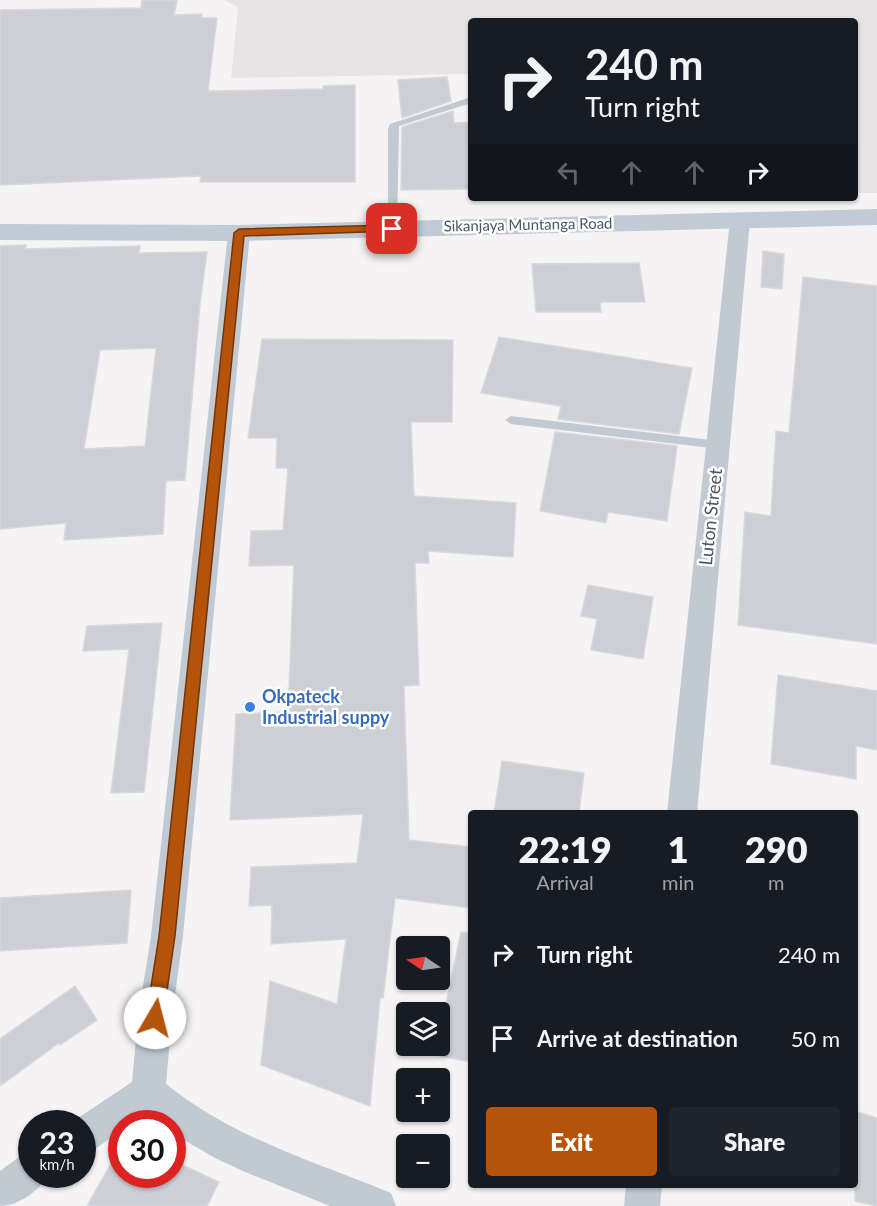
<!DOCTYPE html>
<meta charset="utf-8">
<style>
body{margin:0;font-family:Lato,sans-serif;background:#20242c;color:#f1f3f6;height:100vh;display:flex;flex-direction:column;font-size:22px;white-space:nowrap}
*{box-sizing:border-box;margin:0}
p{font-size:20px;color:#9ea1a6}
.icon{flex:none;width:33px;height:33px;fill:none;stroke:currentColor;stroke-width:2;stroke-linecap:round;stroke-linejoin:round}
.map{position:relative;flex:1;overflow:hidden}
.panel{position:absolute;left:468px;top:810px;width:390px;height:378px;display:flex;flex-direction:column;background:#171b24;border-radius:6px;box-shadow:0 2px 4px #0004}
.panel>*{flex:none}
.hud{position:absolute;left:468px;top:18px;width:390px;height:183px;border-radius:6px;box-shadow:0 2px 4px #0004;background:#171b24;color:#f1f3f6;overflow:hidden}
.needle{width:39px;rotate:283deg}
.tools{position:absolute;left:396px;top:936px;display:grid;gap:12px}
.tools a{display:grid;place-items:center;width:54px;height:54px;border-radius:6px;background:#171b24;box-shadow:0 2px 4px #0004;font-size:30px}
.speed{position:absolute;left:18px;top:1110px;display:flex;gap:12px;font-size:30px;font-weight:700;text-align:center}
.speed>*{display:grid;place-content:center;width:78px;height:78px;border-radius:50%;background:#171b24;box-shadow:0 2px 4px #0004;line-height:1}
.speed small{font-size:15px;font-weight:400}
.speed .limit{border:9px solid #d22;background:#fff;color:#111}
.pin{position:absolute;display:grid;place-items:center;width:51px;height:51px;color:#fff;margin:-26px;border-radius:12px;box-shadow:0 3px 9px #0006}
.me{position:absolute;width:66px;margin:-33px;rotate:8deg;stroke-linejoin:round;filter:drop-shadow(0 0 4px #0008)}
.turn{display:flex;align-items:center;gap:21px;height:126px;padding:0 18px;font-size:27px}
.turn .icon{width:78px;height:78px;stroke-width:2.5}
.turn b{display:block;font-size:42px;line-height:51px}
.lanes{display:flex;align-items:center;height:57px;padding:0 18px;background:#0003;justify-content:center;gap:30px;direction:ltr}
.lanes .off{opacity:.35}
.eta{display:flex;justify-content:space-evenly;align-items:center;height:102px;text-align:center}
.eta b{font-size:36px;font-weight:800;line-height:42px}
.button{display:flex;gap:12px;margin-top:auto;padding:12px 18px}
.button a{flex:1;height:69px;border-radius:6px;background:#b45309;color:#fff;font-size:24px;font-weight:800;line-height:69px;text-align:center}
.button a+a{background:#20242c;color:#f1f3f6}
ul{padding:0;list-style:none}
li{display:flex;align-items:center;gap:18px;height:84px;padding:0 18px}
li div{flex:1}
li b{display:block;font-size:22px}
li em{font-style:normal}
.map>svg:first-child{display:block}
.education{fill:#e6e4e5}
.building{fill:#cdcfd5;stroke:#d7d9de;stroke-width:1.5;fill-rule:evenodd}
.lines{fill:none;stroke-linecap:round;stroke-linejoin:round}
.lane{fill:#c1cad2;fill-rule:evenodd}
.street{fill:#c1cad2;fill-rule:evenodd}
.secondary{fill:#c1cbd6;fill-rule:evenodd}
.route{fill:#b45309;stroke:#753606;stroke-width:1.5}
.shop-dot{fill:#3f7fe0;stroke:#fff;stroke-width:2}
.labels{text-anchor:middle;stroke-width:5;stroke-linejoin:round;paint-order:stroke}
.far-street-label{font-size:15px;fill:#4a5661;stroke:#fff}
.street-label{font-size:18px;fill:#4a5661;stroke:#fff}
.shop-label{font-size:18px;font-weight:bold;fill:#366cbe;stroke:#fff;text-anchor:start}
</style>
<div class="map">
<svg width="877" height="1206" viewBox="0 0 877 1206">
<rect width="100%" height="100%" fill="#f5f3f3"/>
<path class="education" d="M224 0H877V193H855V21H471V74L231 78 238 7Z"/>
<g class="building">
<path d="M142 0H177L174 15 202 14 201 18H217L208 91 323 89V86L355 85V182H200L201 176 0 185V10L141 8Z"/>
<path d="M447 77 451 101 402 118 398 80Z"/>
<path d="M453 111 454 123 471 122V189L401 190 402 127Z"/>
<path d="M26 245 25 249 140 246 139 253 207 252 200 304 185 480 166 481 163 534 64 540 66 523 0 529V246ZM156 348 145 446 84 449 100 350Z"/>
<path d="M763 251 784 254 782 289 761 287Z"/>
<path d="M639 263 645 302H600L601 312H536L532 264Z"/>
<path d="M803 277 877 286V644L738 625 745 512 771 516 776 431 789 433Z"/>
<path d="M499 337 692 368 679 434 558 419 561 406 481 393Z"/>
<path d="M262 339 453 340 452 422H411L414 496 516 503 513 557 428 551 429 563H415L419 685 404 686 409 840 471 847V908L395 898 383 998H380L370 1106 261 1065 270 981 337 1004 346 939 271 944 272 905 249 906 251 867 357 863 363 814 230 820 236 714 288 712 294 565 249 566 251 531 283 530 288 468H276L277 438H248Z"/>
<path d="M555 432 677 446 667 521 608 512 606 523 540 511Z"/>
<path d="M588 585 653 597 643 659 591 650 597 619 581 616Z"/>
<path d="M162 623 144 792 111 793 129 649 83 651 87 626Z"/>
<path d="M778 675 877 691V750L856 746V779L771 764Z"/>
<path d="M502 761 584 773 579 813H494Z"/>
<path d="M131 890 127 943 0 951V898Z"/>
<path d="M461 932 471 933V1062L435 1055 437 1046H440V1033Z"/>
<path d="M75 986 97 1020 60 1045 59 1043 0 1086V1039Z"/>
<path d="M855 1111 877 1118V1206L855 1201Z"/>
<path d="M122 1144V1174H172V1160L219 1182 207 1206H87Z"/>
</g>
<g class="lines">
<g class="lane">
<path d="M471 97V103L399 126 397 229 392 232 388 231V129L390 124Z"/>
<path d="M511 416 719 441 725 445 719 449 511 424 505 420Z"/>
</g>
<g class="street">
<path d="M740 214 747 215 750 220 697 813H667L730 220 733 215Z"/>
<path d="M239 226 246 228 250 233 183 936 172 1018 166 1084C233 1138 313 1161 391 1193L396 1206H330L245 1172 215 1158 172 1133V1124H159L147 1113 132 1124H122V1130L95 1149 82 1154V1124H69L132 1082 138 1018 151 936 228 233 232 228Z"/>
<path d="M32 1152V1174H48C41 1191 17 1206 0 1206V1171L19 1157Z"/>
<path d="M626 1185H662L660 1206H624Z"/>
</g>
<path class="secondary" d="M877 209V225L239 241 0 240V224L239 225Z"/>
</g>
<path class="route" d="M392 225 397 229 396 231 244 236 175 936 163 1018 161 1023 155 1026 149 1023 146 1018 159 936 234 233 239 229Z"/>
<circle class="shop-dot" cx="250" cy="707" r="6"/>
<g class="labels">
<g class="far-street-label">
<text transform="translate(528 225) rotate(-1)" y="5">Sikanjaya Muntanga Road</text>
</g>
<g class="street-label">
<text transform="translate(711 517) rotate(-84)" y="6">Luton Street</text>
</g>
<g class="shop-label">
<text x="262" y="703">Okpateck<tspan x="262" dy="21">Industrial suppy</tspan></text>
</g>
</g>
</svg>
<div class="tools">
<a><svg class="needle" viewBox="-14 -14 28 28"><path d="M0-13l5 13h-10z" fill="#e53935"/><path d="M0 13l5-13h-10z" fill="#9ea1a6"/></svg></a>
<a><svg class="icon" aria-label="layers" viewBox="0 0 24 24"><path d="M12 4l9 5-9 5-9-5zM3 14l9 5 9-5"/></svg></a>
<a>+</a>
<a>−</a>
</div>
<div class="speed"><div>23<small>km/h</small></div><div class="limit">30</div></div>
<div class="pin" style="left:392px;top:229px;background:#d93025"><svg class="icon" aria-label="arrive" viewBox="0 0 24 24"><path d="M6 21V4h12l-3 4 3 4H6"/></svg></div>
<svg class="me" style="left:155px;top:1018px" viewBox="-20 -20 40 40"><circle r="19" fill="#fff"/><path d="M0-13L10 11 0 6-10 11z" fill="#b45309"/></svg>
<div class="hud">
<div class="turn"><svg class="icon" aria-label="right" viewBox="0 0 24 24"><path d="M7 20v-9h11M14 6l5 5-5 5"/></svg><div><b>240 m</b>Turn right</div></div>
<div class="lanes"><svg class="icon off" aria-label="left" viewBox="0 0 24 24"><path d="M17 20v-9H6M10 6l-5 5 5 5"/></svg><svg class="icon off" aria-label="ahead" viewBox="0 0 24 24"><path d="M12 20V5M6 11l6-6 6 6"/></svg><svg class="icon off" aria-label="ahead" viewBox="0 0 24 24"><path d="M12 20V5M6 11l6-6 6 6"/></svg><svg class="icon" aria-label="right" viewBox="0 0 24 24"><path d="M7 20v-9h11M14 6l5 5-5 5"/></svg></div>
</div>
<section class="panel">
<div class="eta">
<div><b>22:19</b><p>Arrival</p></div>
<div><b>1</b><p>min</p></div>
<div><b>290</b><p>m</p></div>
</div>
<ul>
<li><svg class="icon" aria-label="right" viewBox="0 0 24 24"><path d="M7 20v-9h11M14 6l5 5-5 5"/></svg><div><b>Turn right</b></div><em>240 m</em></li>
<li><svg class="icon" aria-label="arrive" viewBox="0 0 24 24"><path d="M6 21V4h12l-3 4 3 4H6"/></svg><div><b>Arrive at destination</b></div><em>50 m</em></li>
</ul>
<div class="button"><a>Exit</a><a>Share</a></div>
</section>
</div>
